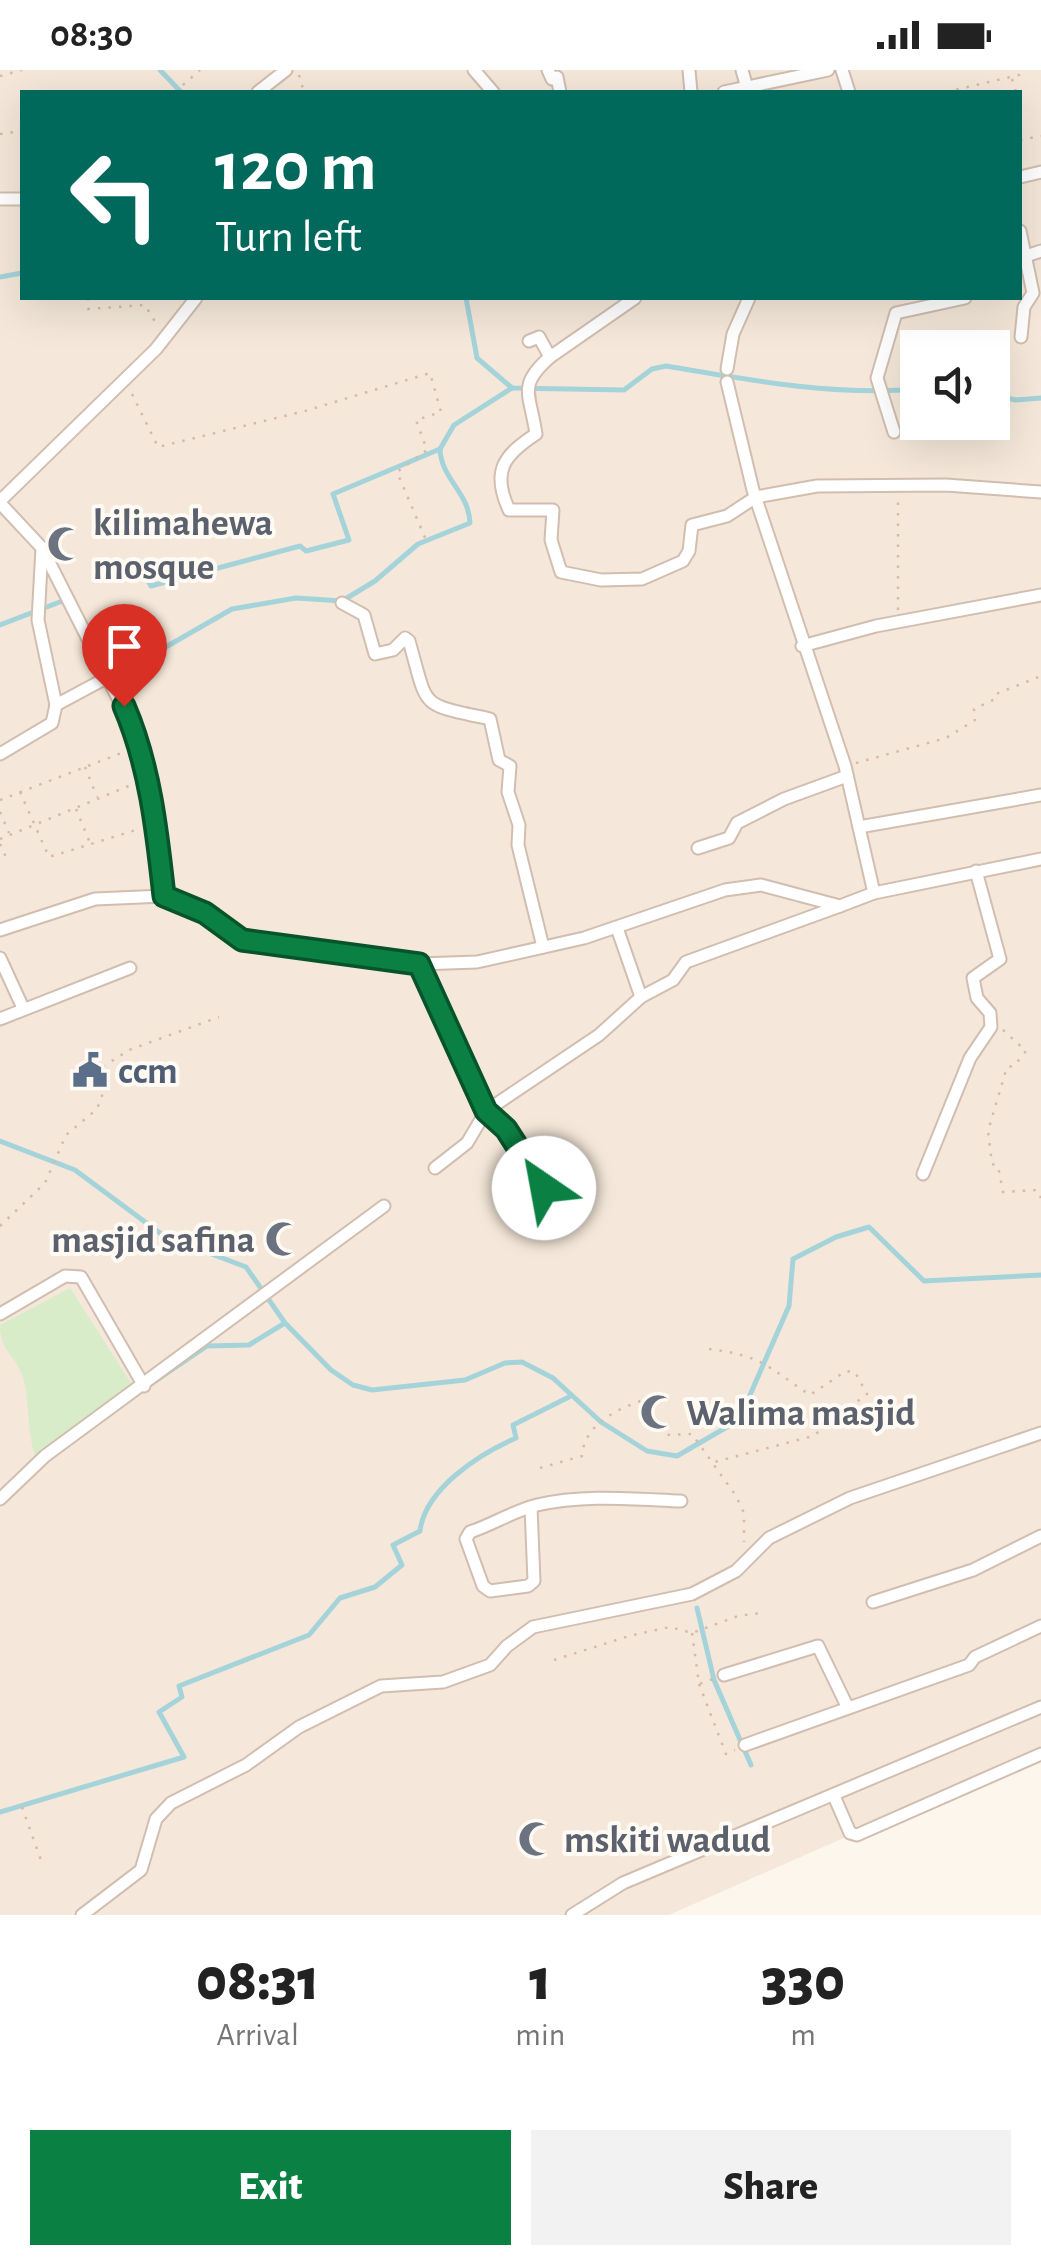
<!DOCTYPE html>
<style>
body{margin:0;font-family:"Alegreya Sans",sans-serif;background:#f2f2f2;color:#222;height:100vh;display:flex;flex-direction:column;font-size:38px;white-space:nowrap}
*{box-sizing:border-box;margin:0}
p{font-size:32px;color:#767676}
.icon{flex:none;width:55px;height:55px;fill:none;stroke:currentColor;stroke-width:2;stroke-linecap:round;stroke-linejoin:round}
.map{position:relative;height:1845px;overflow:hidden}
.panel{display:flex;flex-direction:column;background:#fff;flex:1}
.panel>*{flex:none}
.hud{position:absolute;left:20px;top:20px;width:1002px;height:210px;border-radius:0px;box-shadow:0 10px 40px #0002;background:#00695c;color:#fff;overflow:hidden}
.fabs{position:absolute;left:900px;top:260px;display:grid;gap:20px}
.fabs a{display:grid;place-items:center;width:110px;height:110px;border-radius:0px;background:#fff;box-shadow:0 10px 40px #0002;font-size:50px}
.pin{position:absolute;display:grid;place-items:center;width:85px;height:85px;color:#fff;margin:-102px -42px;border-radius:50% 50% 50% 0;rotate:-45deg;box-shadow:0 0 10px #0007}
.pin .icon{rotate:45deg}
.me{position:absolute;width:110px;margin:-55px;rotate:327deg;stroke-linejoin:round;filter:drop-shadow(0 0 8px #0008)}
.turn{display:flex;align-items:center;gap:35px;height:210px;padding:0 30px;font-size:45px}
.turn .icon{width:130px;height:130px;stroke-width:2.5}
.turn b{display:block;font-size:70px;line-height:85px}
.eta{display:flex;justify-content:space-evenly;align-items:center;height:170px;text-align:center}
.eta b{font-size:60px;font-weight:800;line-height:70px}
.primary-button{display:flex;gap:20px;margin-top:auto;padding:20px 30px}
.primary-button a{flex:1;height:115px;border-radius:0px;background:#0b8043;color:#fff;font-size:40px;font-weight:800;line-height:115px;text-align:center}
.primary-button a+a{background:#f2f2f2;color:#222}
.status{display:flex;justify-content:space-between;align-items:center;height:70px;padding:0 50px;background:#fff;direction:ltr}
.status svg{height:28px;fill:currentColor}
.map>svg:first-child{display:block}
.residential{fill:#f5e8da;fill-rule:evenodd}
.green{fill:#d8ecc9}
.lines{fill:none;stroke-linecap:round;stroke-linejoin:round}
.stream{stroke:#a5d3da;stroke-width:5}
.minor-casing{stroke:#d1beb0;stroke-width:15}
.path{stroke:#d9b8a5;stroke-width:2.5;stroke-dasharray:2.5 8;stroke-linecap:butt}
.minor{stroke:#fff;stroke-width:11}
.route-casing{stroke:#07532c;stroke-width:25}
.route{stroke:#0b8043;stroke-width:18}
.labels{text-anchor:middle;stroke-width:8;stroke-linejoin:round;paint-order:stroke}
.worship-label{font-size:38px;font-weight:bold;fill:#5b616d;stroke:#fffaf3;text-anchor:start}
.service-label{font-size:38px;font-weight:bold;fill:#4e5e75;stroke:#fffaf3;text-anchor:start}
</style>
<div class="status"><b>08:30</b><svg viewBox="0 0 49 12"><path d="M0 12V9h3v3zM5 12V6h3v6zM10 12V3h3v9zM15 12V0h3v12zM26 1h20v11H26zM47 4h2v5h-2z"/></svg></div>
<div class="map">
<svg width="1041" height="1845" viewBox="0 0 1041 1845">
<rect width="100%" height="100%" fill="#fdf6ec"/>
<path class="residential" d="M0 0H1041V1681L669 1845H0ZM22 22H1020V228H22ZM918 278H992V352H918Z"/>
<path class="green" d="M70 1218 133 1316 35 1386C27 1362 29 1320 22 1305 14 1284 0 1280 0 1255Z"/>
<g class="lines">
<g class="stream">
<path d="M160 0 181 22"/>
<path d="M0 207 22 203"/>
<path d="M466 228 477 288 512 318 624 320 652 299 666 296C748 310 834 326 918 319"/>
<path d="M992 325 1016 330 1041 328"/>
<path d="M145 505 151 516 300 476 306 481 349 470 333 424 440 379 454 355 512 318"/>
<path d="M0 555 65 530"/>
<path d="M117 605 232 539 296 528 342 531 375 511 418 474 470 453C469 422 441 409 440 379"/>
<path d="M0 1071 75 1100 164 1166 246 1197 285 1253 331 1300 353 1315 372 1320 465 1310 505 1293 522 1292 553 1308 601 1352 647 1381 677 1386 739 1350 789 1236 793 1189 836 1167 869 1157 924 1211 1041 1205"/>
<path d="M151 1314 207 1276 249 1275 285 1253"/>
<path d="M697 1538 714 1610 751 1695"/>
<path d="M0 1742 184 1687 159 1642 182 1627 179 1616 309 1565 340 1528 375 1517 402 1495 393 1475 420 1461C425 1419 479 1384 516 1368L513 1355 569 1327"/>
</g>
<defs>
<g id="minor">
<path d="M474 0 493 22"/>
<path d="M548 0 552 9 557 7 560 22"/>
<path d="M689 0 691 22"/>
<path d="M742 0 747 18"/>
<path d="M842 0 849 22"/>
<path d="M258 22 286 0"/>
<path d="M724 22 828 0"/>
<path d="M1020 107 1041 102"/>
<path d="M0 129H22"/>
<path d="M1020 161 1033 223 1024 237 1021 267"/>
<path d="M1020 188 1041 181"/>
<path d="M529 271 539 267 550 287 635 228"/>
<path d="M550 287C517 316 530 323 536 364 504 385 491 401 509 440H553L551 470 561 502 601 510 642 509 683 491 689 481 692 455 727 446 756 427 817 416 946 415 1041 422"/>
<path d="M727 299 733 264 749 228"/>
<path d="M727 312 753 420 845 696 874 823"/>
<path d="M894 362 877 308 896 243 965 228"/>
<path d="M0 431 156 279 196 228"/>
<path d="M0 433 42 478 137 666 164 826"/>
<path d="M42 478 38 550 56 635"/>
<path d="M342 533 364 545 375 584 393 580 405 568 409 571C429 640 417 633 490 649L499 690 510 696 508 722 519 755 518 775 543 877"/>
<path d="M802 576 876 556 1041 525"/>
<path d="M0 684 52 653 56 635 110 606"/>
<path d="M859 757 1041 725"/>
<path d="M698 778 729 768 737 753 784 729 847 706"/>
<path d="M617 858 641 927"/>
<path d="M0 860 95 829 164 826 205 843 242 870 419 894 477 892 584 868 725 820 761 815 840 836 874 823 1041 789"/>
<path d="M0 888 23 938"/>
<path d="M419 894 486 1041 506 1059 544 1117"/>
<path d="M0 949 130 898"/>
<path d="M435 1098 467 1073 486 1041 599 965 641 927 673 910 686 892 840 836"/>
<path d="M923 1104 970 988 991 957 990 943 977 928 973 908 1000 889 976 801"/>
<path d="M0 1244 65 1206 81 1207 144 1316"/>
<path d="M0 1429 45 1386 384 1136"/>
<path d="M531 1437 534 1511 528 1516 490 1521 483 1516 466 1469 470 1462C492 1455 513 1441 537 1435 583 1424 633 1429 681 1431"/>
<path d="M873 1532 973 1500 1041 1466"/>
<path d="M724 1605 818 1576 847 1636"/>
<path d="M745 1675 969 1595 975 1587 1041 1556"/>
<path d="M834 1726 850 1763 857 1765 1041 1684"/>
<path d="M82 1845 141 1800 156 1749 171 1733 246 1695 299 1657 381 1616 443 1612 490 1595 507 1576 533 1557 692 1524 736 1501 769 1468 850 1428 1041 1363"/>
<path d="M572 1845 623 1813 1041 1637"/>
</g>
</defs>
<use href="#minor" class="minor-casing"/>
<g class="path">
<path d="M299 5 304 22"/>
<path d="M0 6 22 0"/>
<path d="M1012 9 1016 22"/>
<path d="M175 22 200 0"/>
<path d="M946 22 1019 5 1022 0"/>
<path d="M0 64 22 61"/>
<path d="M1020 70 1041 66"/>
<path d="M88 228V239L145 235 157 255"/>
<path d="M132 324 158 377 305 341 430 303 441 342 416 350 427 380 397 402 426 470"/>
<path d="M898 540V429"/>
<path d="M856 693 946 668 975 650 974 639 995 629 996 624 1041 606"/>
<path d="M85 697 97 727"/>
<path d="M20 722 49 787 139 759"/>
<path d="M0 730 124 682"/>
<path d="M76 739 90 773"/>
<path d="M0 742 9 763"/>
<path d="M0 769 131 715"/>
<path d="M0 774 5 785 0 791"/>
<path d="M1003 960 1026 981 1014 996 1007 997 988 1061 992 1094 998 1096 1003 1122 1037 1120 1041 1128"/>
<path d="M0 1156 45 1113 66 1065 97 1039 103 1023 101 998 129 980 219 947"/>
<path d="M709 1279C764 1286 767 1297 810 1325L846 1301 855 1302 867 1324 813 1366 711 1393"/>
<path d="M540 1398 582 1386C584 1353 620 1338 646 1329L664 1365 692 1364 736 1426 744 1443V1472"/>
<path d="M692 1563 699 1614 713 1609"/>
<path d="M554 1590 629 1566 670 1557 692 1563 738 1546 761 1543"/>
<path d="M699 1614 726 1684 735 1680"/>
<path d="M22 1737 42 1793"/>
</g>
<use href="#minor" class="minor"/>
</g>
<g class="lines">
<defs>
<path id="route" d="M124 636C150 696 157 762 164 826L205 843 242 870 419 894 486 1041 506 1059 544 1118"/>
</defs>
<use href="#route" class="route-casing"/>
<use href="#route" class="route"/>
</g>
<defs>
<symbol id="mosque-bare" viewBox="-9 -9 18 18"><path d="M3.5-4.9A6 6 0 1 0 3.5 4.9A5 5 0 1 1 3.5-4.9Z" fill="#6b7280" stroke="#fffaf3" stroke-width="2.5" paint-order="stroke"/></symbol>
<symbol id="civic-bare" viewBox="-9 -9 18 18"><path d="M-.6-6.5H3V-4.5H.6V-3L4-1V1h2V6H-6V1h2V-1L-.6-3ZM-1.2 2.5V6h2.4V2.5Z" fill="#5c6f8a" stroke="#fffaf3" stroke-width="2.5" paint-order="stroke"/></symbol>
</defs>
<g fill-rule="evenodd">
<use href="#mosque-bare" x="40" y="449" width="50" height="50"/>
<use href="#civic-bare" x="65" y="975" width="50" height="50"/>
<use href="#mosque-bare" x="258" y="1144" width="50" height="50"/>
<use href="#mosque-bare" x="633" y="1317" width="50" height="50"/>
<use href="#mosque-bare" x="511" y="1744" width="50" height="50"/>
</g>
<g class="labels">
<g class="worship-label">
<text x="93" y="465">kilimahewa<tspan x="93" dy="44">mosque</tspan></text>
<text x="255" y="1182" text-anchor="end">masjid safina</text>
<text x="686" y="1355">Walima masjid</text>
<text x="564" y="1782">mskiti wadud</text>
</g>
<g class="service-label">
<text x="118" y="1013">ccm</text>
</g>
</g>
</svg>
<div class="fabs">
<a><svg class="icon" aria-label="sound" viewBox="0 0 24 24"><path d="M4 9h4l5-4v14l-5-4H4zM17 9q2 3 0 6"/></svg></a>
</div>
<div class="pin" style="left:124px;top:636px;background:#d93025"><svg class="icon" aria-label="arrive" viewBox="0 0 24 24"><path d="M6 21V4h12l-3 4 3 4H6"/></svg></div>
<svg class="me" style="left:544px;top:1118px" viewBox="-20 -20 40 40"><circle r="19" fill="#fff"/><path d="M0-13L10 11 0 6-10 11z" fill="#0b8043"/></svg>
<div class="hud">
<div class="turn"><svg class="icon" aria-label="left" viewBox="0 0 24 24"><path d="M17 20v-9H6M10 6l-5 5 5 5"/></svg><div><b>120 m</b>Turn left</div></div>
</div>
</div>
<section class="panel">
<div class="eta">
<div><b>08:31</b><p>Arrival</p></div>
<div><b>1</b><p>min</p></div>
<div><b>330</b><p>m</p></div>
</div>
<div class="primary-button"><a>Exit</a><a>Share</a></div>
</section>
